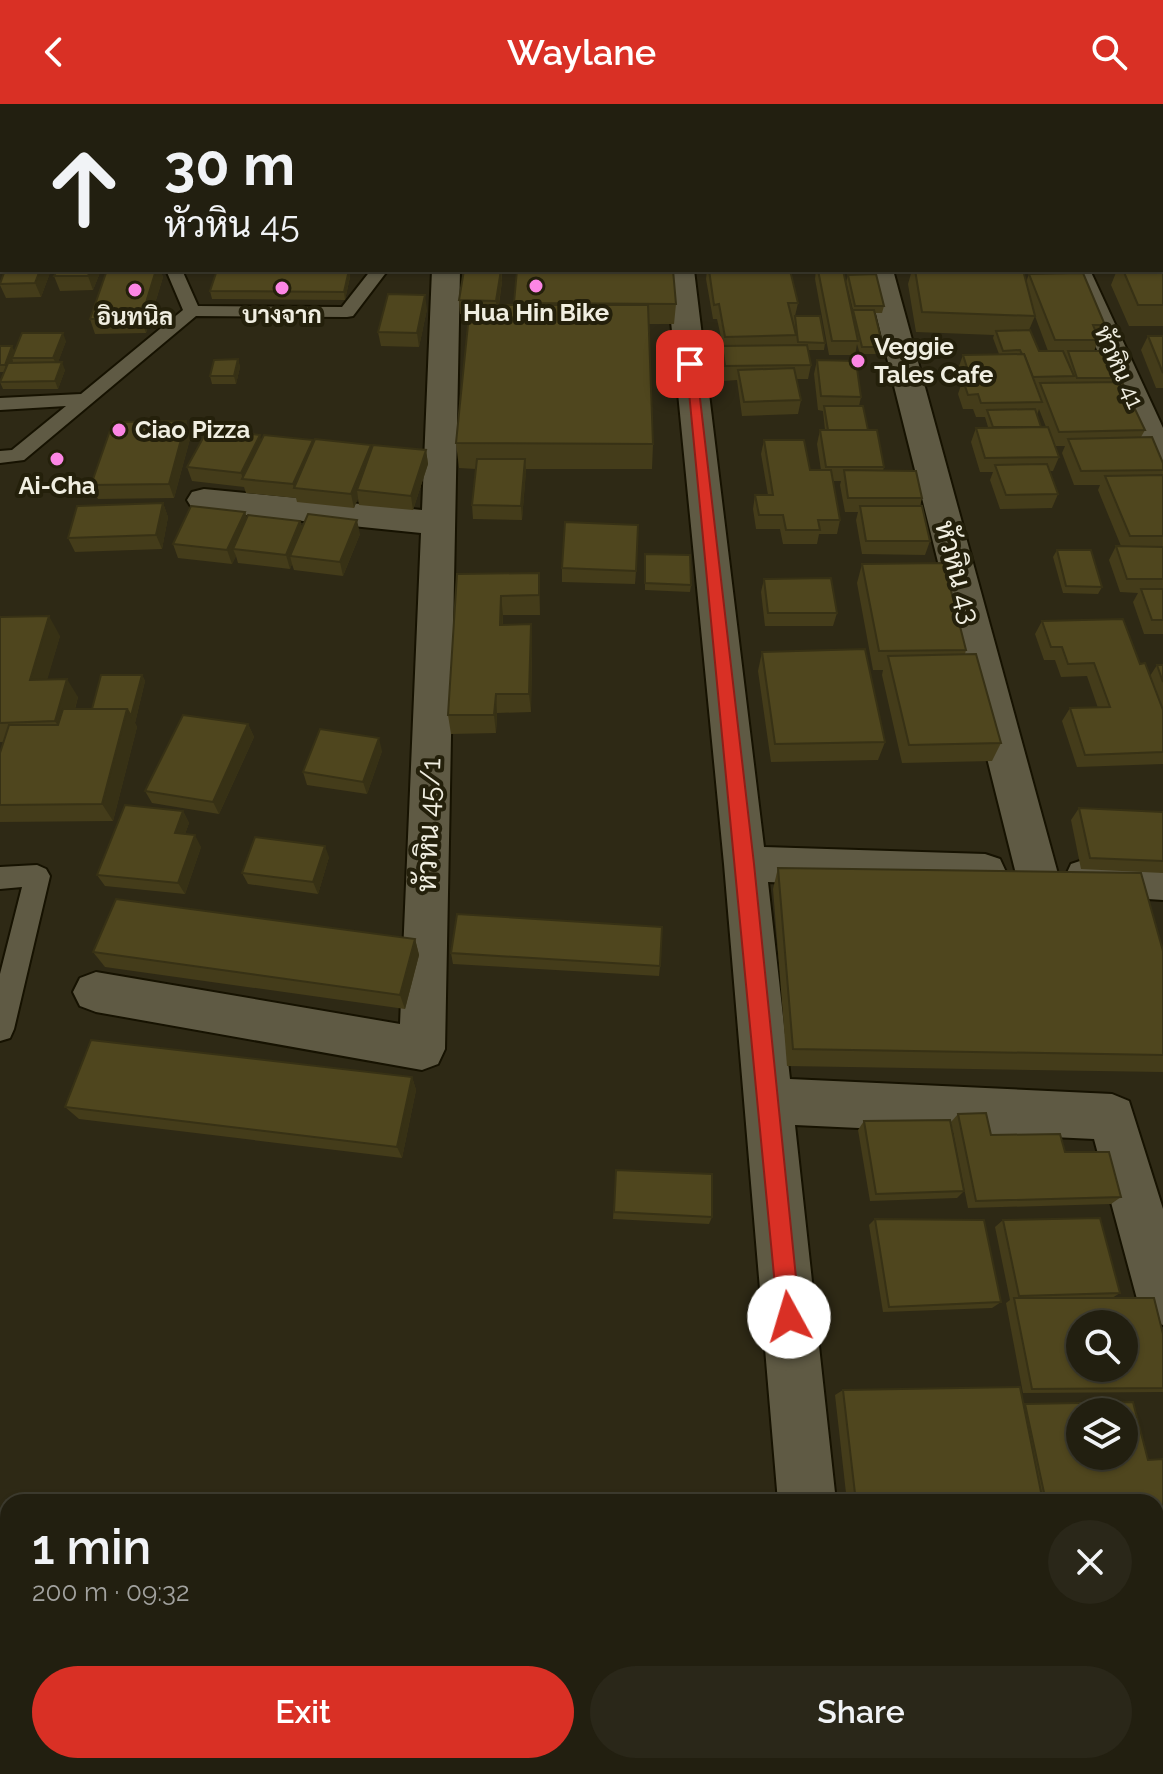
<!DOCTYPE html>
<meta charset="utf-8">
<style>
body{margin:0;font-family:Raleway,Sarabun,sans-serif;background:#2a2719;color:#f1f3f6;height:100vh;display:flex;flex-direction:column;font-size:30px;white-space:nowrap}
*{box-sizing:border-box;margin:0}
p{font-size:26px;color:#a2a29f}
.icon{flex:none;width:44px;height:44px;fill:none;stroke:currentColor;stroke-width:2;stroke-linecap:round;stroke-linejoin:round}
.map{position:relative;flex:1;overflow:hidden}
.panel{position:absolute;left:0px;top:1390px;width:1164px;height:280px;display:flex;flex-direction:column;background:#221f10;border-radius:24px 24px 0 0;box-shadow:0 2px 6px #0004,0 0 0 2px #3f3d30}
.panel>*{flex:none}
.hud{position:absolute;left:0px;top:0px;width:1164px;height:168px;box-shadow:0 2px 6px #0004,0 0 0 2px #3f3d30;background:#221f10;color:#f1f3f6;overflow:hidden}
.controls{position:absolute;left:1066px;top:1206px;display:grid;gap:16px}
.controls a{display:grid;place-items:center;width:72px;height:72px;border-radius:50%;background:#221f10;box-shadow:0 2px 6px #0004,0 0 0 2px #3f3d30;font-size:40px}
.pin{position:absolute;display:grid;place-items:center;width:68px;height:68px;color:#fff;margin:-34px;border-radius:16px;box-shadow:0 4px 12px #0006}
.me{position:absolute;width:88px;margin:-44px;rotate:354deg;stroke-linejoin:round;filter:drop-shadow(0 0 6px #0008)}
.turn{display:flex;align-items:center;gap:28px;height:168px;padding:0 32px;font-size:36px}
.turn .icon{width:104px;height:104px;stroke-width:2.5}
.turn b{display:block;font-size:56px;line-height:68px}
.round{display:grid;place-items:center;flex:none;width:84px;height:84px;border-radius:42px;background:#2a2719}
.overview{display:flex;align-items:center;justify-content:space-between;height:136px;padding:0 32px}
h1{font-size:48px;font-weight:600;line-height:60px}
.button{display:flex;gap:16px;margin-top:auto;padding:16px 32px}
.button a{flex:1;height:92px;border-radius:48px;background:#d93025;color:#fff;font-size:32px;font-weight:600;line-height:92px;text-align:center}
.button a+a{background:#2a2719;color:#f1f3f6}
header{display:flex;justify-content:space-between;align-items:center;height:104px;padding:0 32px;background:#d93025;color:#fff;font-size:36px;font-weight:600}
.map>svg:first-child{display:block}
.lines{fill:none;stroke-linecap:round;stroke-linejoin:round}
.service-casing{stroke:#161201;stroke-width:4}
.minor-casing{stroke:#161201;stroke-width:4}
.primary-casing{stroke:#161201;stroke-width:4}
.service{fill:#5f5a44;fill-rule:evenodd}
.minor{fill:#5f5a44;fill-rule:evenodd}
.primary{fill:#876f1f;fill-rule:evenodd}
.wall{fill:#443c1a;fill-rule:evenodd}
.shaded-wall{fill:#373115}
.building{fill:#4f461e;stroke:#373115;stroke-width:2;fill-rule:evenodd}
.route{fill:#d93025;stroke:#8d1f18;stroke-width:2}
.poi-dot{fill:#fc86e4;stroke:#24200b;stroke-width:3}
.labels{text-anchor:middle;stroke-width:8;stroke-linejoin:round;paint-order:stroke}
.far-poi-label{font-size:24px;font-weight:bold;fill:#f0eee1;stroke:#24200b}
.far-street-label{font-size:24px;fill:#f0eee1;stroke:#24200b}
.street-label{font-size:28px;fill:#f0eee1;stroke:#24200b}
</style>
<header><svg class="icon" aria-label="back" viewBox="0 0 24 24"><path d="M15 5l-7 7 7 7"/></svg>Waylane<svg class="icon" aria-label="search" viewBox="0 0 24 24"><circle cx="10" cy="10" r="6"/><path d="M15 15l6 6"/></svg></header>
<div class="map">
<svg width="1163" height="1670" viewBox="0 0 1163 1670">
<rect width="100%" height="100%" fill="#2e2915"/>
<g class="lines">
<defs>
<g id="service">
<path d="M166 166H182L198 202 342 203 371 166H388L353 212 347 213 196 212 24 356 0 359V347L12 346 66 302 0 306V294L81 290 183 206Z"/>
<path d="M37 761 46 765 50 772 14 925 10 934 0 937V870L22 783 0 785V763Z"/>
</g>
<g id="minor">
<rect x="479" y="0" width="24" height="2"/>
<path d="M752 0H776L777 2H753Z"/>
<path d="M973 0H997L998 2H974Z"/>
<path d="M432 166H460L445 945 438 960 422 966 96 908 80 902 73 888 80 874 96 868 400 920 421 429 204 407 192 404 187 396 192 388 204 385 422 406Z"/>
<path d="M666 166H694L764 743 985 750 1000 755 1006 768 1000 781 985 786 768 778 790 975 1112 990 1129 997 1163 1105V1221L1144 1214 1137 1195 1094 1035 795 1021 836 1398H778L724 760Z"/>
<path d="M865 166H893L1058 770 1052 783 1037 788 1022 783 1016 770Z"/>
<path d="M1062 166H1090L1163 324V371L1151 367 1147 360Z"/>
<path d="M1086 755 1163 760V796L1086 791 1071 786 1065 773 1071 760Z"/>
<path d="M801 1662H865L866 1670H802Z"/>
</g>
<g id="primary">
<rect x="1162" y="104" width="1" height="16"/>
<rect x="0" y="120" width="2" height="16"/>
</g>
</defs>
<use href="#service" class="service-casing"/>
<use href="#minor" class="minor-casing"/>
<use href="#primary" class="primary-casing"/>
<use href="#service" class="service"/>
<use href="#minor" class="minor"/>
<use href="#primary" class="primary"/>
</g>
<g class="wall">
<rect x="336" y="0" width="144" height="2"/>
<rect x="498" y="0" width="70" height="2"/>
<rect x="577" y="0" width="71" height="2"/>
<path d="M950 0H978L977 2H950Z"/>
<path d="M1138 0H1163V36L1162 2H1139Z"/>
<path d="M1163 159V222H1129L1111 181 1117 166H1162Z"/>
<path d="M51 166 41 193 6 194 0 181V178Z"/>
<path d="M101 166 93 186 60 187 54 172Z"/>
<path d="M107 166H160L163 173 146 229 95 230 90 215Z"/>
<path d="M349 166 350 173 345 196 212 195 210 187Z"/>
<path d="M464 166H502V177L499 201H514L517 166 676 200 674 220H649L653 340 652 365H526L522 416 473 415 472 401 476 365 459 364 456 339 469 210H460L459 196Z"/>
<path d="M707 166H790L798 199 795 212 825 239 824 246H808L811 261 808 275H796L801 296 798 310 742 312 737 276 723 277 720 256 723 242 717 215H713L706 175Z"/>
<path d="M816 166H843L852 208 853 206 846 178 848 171 884 202 882 209H874L883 243 882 250H860L857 240 855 251H829L815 175Z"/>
<path d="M912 166H1023L1026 178 1029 170 1105 221 1094 247 1118 274 1117 278 1145 326 1141 333 1163 359V530H1144L1133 498 1138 489 1120 488 1109 456 1116 442H1121L1098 386 1100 381H1074L1062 349 1065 342H1055L1059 353 1053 367H1050L1058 390 1052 404 1000 405 990 376 993 368H980L971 338 976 324 988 323 985 313H976L973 305H963L958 290 962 278 958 265 963 251 999 250 993 234 994 231 916 228 908 180ZM1035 212 1048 247H1039L1029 226ZM1039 305 1046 323H1041L1037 311Z"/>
<path d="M427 205 419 243 381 242 378 228Z"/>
<path d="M1148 232H1163V284H1156L1141 246Z"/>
<path d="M66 237 58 258 65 266 58 285H3L0 278 4 268H0V242L15 247Z"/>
<path d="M238 255 240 263 236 280H212L210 272Z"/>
<path d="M817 256 861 293 859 302 868 326 884 363 883 367 922 394 920 402 930 437 925 451 862 450 856 416 858 408H845L840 381 841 377H833L840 416 837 430H819L817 440H783L780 425H756L753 405 755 391H768L761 350 764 336 810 366H821L817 340 820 326H825L823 307 818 306 814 270Z"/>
<path d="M186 317 191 331 174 394 98 395 91 381Z"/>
<path d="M261 335 371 345 426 346 428 360 413 406 359 401 358 394 354 404 297 398 296 394 246 389 244 383 192 377 187 363Z"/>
<path d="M163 399 168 413 162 445 75 448 68 434Z"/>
<path d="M245 408 247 415 300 417 302 423 360 430 343 472 294 466 292 460 290 465 238 459 236 452 232 460 178 454 173 440Z"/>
<path d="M1057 446 1102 483 1098 490 1063 489 1053 453Z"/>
<path d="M645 450 691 481 690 488 645 486Z"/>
<path d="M862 460 966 546 965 550 1001 639 992 657 902 659 882 571 883 566H873L857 479Z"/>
<path d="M562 464 636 467 635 480 562 478Z"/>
<path d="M539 469 540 511H503V520H531L532 539 531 608 497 609 496 629 451 630 448 611 457 470Z"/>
<path d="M764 475 837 509 833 522H765L761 488Z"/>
<path d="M0 513 60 532 47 575 78 593 75 605H92L142 571 145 577 135 619 137 623 113 717 0 718V649L4 638H0Z"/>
<path d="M1042 517 1140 560 1150 572 1157 561H1163V660L1077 663 1062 617 1070 604H1098L1087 572 1061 573 1055 556H1044L1035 530Z"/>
<path d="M762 548 885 638 878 656 771 658 758 567Z"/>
<path d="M248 620 254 633 219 710 152 699 145 687Z"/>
<path d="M382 647 367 690 307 681 303 668Z"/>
<path d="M1079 704 1163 708V769L1081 765 1071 716Z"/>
<path d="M183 707 189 719 185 730 201 743 185 790 105 782 97 771Z"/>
<path d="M329 753 318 790 248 780 242 769Z"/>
<path d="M778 764 1163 847V968L787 962 773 785Z"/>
<path d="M415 835 419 851 405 905 105 863 93 848Z"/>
<path d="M451 849 660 862 659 872 453 860Z"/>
<path d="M412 973 416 986 402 1054 79 1015 65 1003Z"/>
<path d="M958 1010 991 1031 1065 1048 1121 1093 1111 1100 968 1104 951 1018Z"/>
<path d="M864 1017 964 1087 957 1094 870 1097 858 1026Z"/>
<path d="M616 1066 712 1113 709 1120 613 1115Z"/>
<path d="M875 1115 1001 1198 992 1204 883 1208 869 1121Z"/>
<path d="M1003 1116 1120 1189 1112 1194 1163 1230V1288L1023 1289 1006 1199 1010 1196 995 1123Z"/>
<path d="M843 1286 1025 1300 1148 1356 1163 1355V1405H1156V1398H847L835 1291Z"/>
<path d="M1156 1544H1163V1670H1098L1097 1662H1156Z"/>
<path d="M978 1662H1078L1079 1670H983L979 1668Z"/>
</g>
<g class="shaded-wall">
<path d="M2 41V66L0 69V45Z"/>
<path d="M40 166H51L41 193 35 179Z"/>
<path d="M90 166H101L93 186 88 172Z"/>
<path d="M156 166H160L163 173 146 229 141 215Z"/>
<path d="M349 166 350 173 345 196 344 188Z"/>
<path d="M501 166 502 177 497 211 496 197Z"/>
<path d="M425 191 427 205 419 243 417 229Z"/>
<path d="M63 229 66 237 57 261 53 254Z"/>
<path d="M12 242 16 250 12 254 13 257 8 268 5 261Z"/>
<path d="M238 255 240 263 236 280 234 272Z"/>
<path d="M62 258 65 266 58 285 55 277Z"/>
<path d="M186 317 191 331 174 394 169 380Z"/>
<path d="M260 331 264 346 243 375 241 369Z"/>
<path d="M313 336 316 350 294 384 293 380Z"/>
<path d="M371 341 373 355 357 386 358 394 354 404 351 390Z"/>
<path d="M426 346 428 360 413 406 411 392Z"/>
<path d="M525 355 526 370 522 416 521 402Z"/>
<path d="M163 399 168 413 162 445 156 431Z"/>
<path d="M245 408 249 422 233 445 236 452 232 460 227 446Z"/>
<path d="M357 416 360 430 343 472 340 458Z"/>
<path d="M300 417 304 431 290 452 292 460 290 465 286 451Z"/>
<path d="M501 492 503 511 502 540 500 521Z"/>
<path d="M49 512 60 532 42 594 30 576Z"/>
<path d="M531 520 532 539 531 608 529 590Z"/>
<path d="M142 571 145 577 135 619 137 623 113 717 102 700 127 605Z"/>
<path d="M67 575 78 593 66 636 55 617Z"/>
<path d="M496 590 497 609 496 629 494 611Z"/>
<path d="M248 620 254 633 219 710 213 698Z"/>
<path d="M379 634 382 647 367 690 363 678Z"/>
<path d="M183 707 189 719 181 741 175 729Z"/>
<path d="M195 731 201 743 185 790 178 779Z"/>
<path d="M325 742 329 753 318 790 313 778Z"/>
<path d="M415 835 419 851 405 905 400 891Z"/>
<path d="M412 973 416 986 402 1054 397 1043Z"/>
</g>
<g class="building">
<path d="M35 0H76L75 2H34Z"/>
<path d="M182 0H210L209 2H181Z"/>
<path d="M221 0H248L247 2H220Z"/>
<path d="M261 0H290L289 2H260Z"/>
<path d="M300 0H329L328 2H299Z"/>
<rect x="590" y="0" width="58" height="2"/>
<rect x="678" y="0" width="41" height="2"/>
<path d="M802 0H824L825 2H783V1Z"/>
<rect x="850" y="0" width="52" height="2"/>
<path d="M909 0H935L936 2H910Z"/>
<path d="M1150 0H1163V21L1162 2H1151Z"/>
<path d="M0 30H2V41L0 45Z"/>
<path d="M1162 159H1163V201H1138L1123 166H1162Z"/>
<path d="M5 166H40L35 179 0 180Z"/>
<path d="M57 166H90L88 172H54Z"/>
<path d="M107 166H156L141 215H90Z"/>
<path d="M217 166H349L344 188 210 187Z"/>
<path d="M464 166H501L496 197 459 196Z"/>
<path d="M517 166H673L676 200 514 199Z"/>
<path d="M709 166H790L798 199H788L796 231 725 233 719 200 714 201Z"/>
<path d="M818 166H843L858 237H832Z"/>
<path d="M915 166H1023L1035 212 922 208Z"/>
<path d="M1083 169 1105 221H1093L1099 236H1055L1029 170Z"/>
<path d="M876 170 884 202H855L848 171Z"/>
<path d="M388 190 425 191 417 229 378 228Z"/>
<path d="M470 201H648L653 340 456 339Z"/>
<path d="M853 206H874L883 243H862Z"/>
<path d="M795 212H820L825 239 798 238Z"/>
<path d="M1030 226 1039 247H1063L1074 272 1033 273 1024 250H1022L1020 246 1003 247 996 227Z"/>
<path d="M22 229H63L53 254H12Z"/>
<path d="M1148 232H1163V269Z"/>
<path d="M807 241 811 261 725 262 722 242Z"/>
<path d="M0 242H12L5 261H0Z"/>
<path d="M1068 247H1108L1118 274H1077Z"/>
<path d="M1024 250 1042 298 981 299 978 290 968 291 963 276H971L963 251Z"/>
<path d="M238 255 234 272H210L214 256Z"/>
<path d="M817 256 856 257 861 293 821 292Z"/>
<path d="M62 258 55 277 0 278 8 259Z"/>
<path d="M794 264 801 296 744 298 738 266Z"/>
<path d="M1122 278 1145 326 1059 328 1040 279Z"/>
<path d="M824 302H863L868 326H828Z"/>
<path d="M1035 305 1041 323H993L987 306Z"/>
<path d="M186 317 169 380 91 381 113 318Z"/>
<path d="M1048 323 1059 353 985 354 976 324Z"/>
<path d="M208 325 260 331 241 369 187 363Z"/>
<path d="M820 326H877L884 363H826Z"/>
<path d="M264 331 313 336 293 380 242 375Z"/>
<path d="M1152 333 1163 359V366L1081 367 1068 335Z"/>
<path d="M315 335 371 341 351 390 294 384Z"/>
<path d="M764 336H804L810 366H831L840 416H818L820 426H786L783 411H759L755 391H773Z"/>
<path d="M373 341 426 346 411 392 357 386Z"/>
<path d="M477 355H525L521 402 472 401Z"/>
<path d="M1047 360 1058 390 1006 391 995 361Z"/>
<path d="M844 366 916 367 922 394H848Z"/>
<path d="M1163 371V432H1130L1105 372Z"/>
<path d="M163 399 156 431 68 434 77 402Z"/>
<path d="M191 402 245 408 227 446 173 440Z"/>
<path d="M860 402H922L930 437H866Z"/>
<path d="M308 410 357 416 340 458 290 452Z"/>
<path d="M248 411 300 417 286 451 233 445Z"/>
<path d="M565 418 638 421 636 467 562 464Z"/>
<path d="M1116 442 1163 443V475H1127Z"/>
<path d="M1057 446H1091L1102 483 1066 482Z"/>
<path d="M645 450 690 451 691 481 645 479Z"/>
<path d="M944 459 966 546 879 547 862 460Z"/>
<path d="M539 469V491L501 492 500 521 531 520 529 590H496L494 611H448L457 470Z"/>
<path d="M831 474 837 509H768L764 475Z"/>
<path d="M1141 485H1163V516H1152Z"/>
<path d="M49 512 30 576 67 575 55 617 0 619V513Z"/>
<path d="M1123 515 1140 560 1145 559 1163 606V648L1085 651 1070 604 1110 603 1094 559 1068 560 1062 543H1051L1042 517Z"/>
<path d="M865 545 885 638 775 640 762 548Z"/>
<path d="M976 550 1001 639 909 641 888 552Z"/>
<path d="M1157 561H1163V578Z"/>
<path d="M101 571H142L131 612 127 605H92Z"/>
<path d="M63 605H127L102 700 0 701V649L9 621H58Z"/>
<path d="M183 611 248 620 213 698 145 687Z"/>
<path d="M320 625 379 634 363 678 303 668Z"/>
<path d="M125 701 183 707 175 729 195 731 178 779 97 771Z"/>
<path d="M1079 704 1163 708V757L1090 754Z"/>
<path d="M255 733 325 742 313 778 242 769Z"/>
<path d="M778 764 1141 769 1163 847V951L793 945Z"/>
<path d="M116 795 415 835 400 891 93 848Z"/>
<path d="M457 810 662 823 660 862 451 849Z"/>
<path d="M91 936 412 973 397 1043 65 1003Z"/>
<path d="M986 1009 991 1031 1060 1030 1065 1048H1109L1121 1093 976 1097 958 1010Z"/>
<path d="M950 1016 964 1087 876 1090 864 1017Z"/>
<path d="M616 1066 712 1070V1113L614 1108Z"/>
<path d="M1100 1114 1120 1189 1019 1192 1003 1116Z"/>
<path d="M875 1115 984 1116 1001 1198 889 1203Z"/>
<path d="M1014 1194H1154L1163 1230V1284L1032 1285ZM1080 1220H1124V1264H1080Z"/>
<path d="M1020 1283 1043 1398H856L843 1286Z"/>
<path d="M1133 1298 1148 1356 1163 1355V1404H1156V1398H1046L1025 1300ZM1080 1308H1124V1352H1080Z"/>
<rect x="1156" y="1415" width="7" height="124"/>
<path d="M1156 1548H1163V1670H1115L1114 1662H1156Z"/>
<path d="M987 1662H1078L1079 1670H988Z"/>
</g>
<path class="route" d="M686 257 696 260 754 760 800 1213 797 1221 789 1224 782 1221 778 1213Z"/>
<g class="poi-dot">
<circle cx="536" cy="182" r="8"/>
<circle cx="282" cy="184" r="8"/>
<circle cx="135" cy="186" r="8"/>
<circle cx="858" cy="257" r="8"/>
<circle cx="119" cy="326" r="8"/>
<circle cx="57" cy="355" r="8"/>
</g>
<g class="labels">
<g class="far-poi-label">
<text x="536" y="217">Hua Hin Bike</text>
<text x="282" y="219">บางจาก</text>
<text x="135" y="221">อินทนิล</text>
<text x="874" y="251" text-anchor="start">Veggie<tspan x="874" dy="28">Tales Cafe</tspan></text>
<text x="135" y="334" text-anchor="start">Ciao Pizza</text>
<text x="57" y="390">Ai-Cha</text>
</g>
<g class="far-street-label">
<text transform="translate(1119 263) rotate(66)" y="8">หัวหิน 41</text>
</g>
<g class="street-label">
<text transform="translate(958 468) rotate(75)" y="10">หัวหิน 43</text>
<text transform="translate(428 721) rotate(-88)" y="10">หัวหิน 45/1</text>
</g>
</g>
</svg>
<div class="controls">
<a><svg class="icon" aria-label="search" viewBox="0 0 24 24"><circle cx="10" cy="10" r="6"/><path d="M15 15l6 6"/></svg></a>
<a><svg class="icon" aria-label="layers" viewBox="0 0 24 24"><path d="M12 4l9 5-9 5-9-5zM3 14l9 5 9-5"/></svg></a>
</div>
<div class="pin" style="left:690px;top:260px;background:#d93025"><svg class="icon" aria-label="arrive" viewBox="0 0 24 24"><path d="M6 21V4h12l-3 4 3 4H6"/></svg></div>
<svg class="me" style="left:789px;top:1213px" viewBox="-20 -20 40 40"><circle r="19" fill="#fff"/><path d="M0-13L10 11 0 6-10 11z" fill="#d93025"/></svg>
<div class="hud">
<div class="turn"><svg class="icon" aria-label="ahead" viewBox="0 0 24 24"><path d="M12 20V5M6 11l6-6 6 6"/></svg><div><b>30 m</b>หัวหิน 45</div></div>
</div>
<section class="panel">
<div class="overview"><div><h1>1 min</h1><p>200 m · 09:32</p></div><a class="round"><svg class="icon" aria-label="close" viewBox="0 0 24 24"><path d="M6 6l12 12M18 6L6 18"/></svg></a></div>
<div class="button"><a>Exit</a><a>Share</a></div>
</section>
</div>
